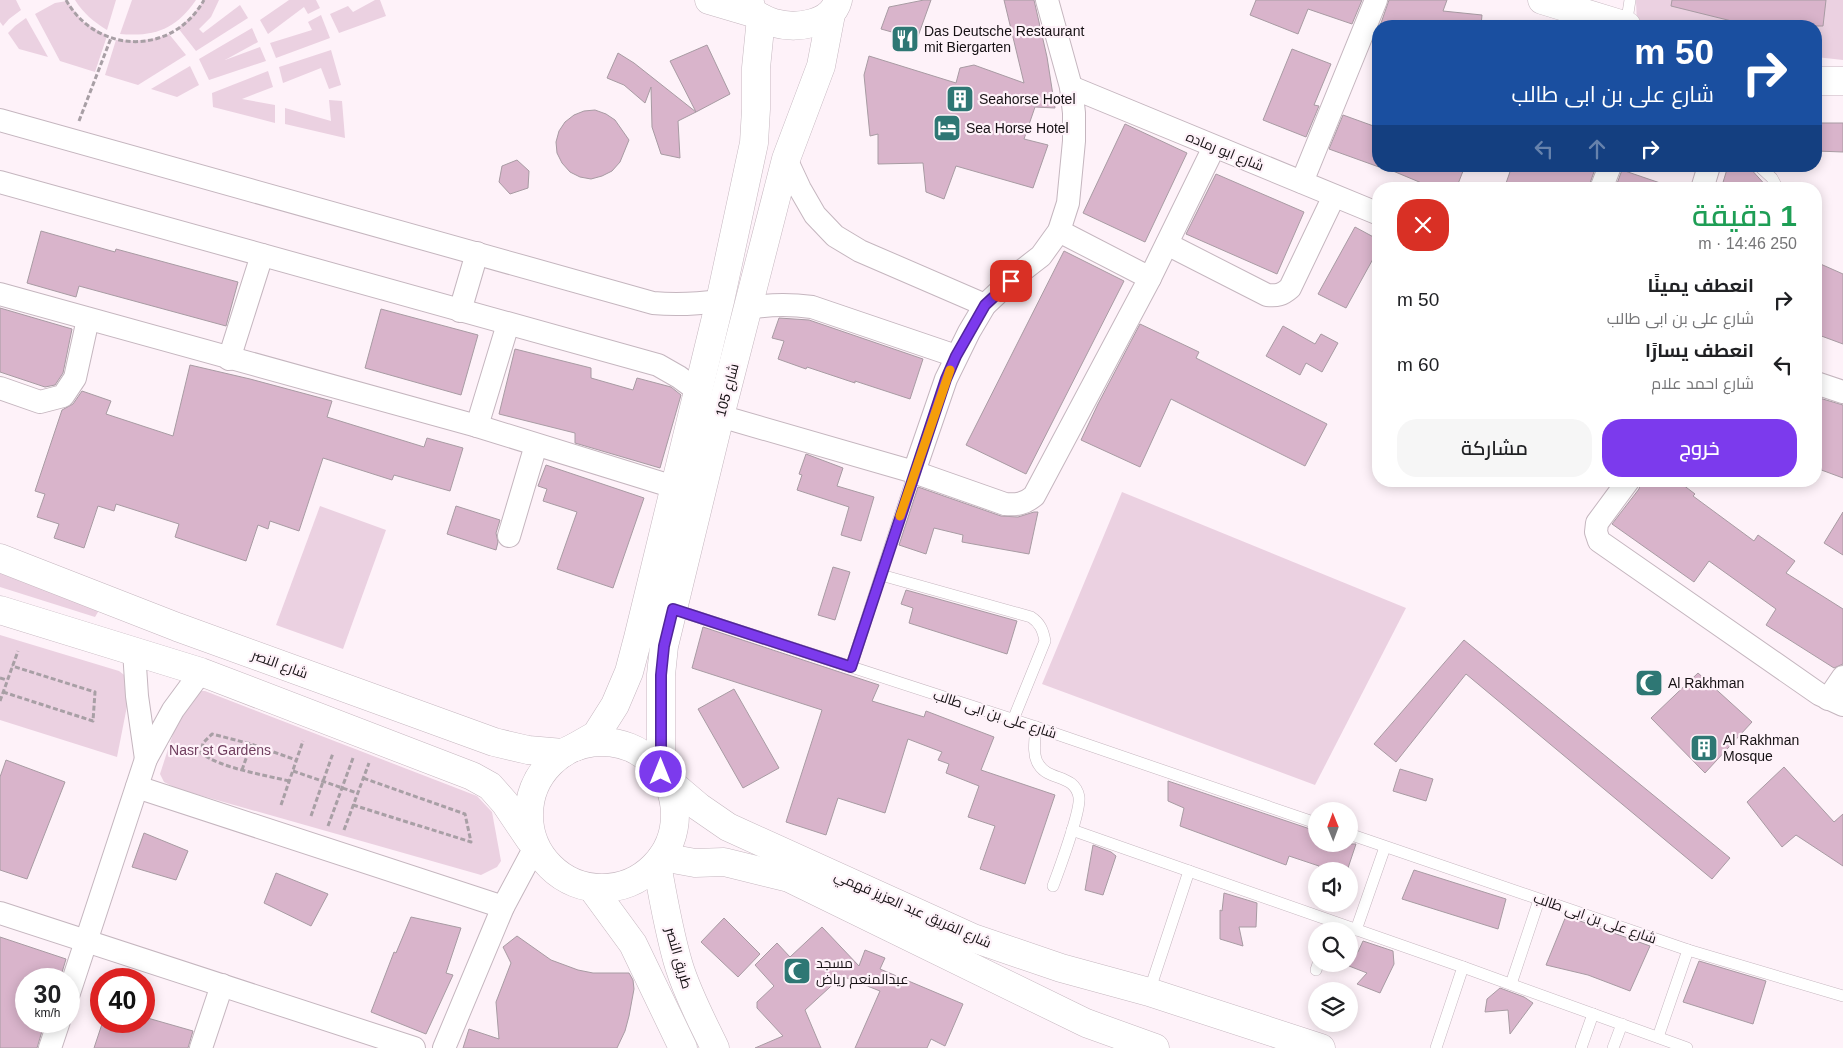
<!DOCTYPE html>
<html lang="ar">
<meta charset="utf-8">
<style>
body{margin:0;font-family:Helvetica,Cairo,sans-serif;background:#f6f6f6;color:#202124;direction:rtl;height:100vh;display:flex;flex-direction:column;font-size:19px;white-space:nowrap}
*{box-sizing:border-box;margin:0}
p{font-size:16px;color:#757577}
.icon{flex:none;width:28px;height:28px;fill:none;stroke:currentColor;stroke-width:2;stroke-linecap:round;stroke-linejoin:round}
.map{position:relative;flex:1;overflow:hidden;direction:ltr}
.drawer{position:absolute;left:1372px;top:182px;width:450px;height:305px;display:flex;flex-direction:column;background:#fff;border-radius:20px;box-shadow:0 2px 12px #0003;direction:rtl}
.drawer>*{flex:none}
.banner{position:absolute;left:1372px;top:20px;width:450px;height:152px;border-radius:20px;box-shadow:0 2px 12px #0003;direction:rtl;background:#1a4fa0;color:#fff;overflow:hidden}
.needle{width:32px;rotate:359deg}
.fabs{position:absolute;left:1308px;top:802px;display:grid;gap:10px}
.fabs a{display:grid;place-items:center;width:50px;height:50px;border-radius:50%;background:#fff;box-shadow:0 2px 12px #0003;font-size:25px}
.speed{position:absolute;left:15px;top:968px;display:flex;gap:10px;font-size:25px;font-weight:700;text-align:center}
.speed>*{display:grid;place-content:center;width:65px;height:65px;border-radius:50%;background:#fff;box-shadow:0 2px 12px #0003;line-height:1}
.speed small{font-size:12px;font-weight:400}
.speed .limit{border:8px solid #d22;background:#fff;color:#111}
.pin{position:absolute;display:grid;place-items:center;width:42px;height:42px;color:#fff;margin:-21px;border-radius:10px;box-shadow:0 2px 8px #0006}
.me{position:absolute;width:55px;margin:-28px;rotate:0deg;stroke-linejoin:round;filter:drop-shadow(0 0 4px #0008)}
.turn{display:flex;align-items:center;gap:18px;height:105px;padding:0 25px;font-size:22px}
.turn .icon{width:65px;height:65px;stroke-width:2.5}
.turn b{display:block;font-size:35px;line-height:42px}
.lanes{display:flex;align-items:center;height:48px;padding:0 25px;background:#0003;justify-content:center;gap:25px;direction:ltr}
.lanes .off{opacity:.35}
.round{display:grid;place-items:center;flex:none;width:52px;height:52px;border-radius:20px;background:#f6f6f6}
.head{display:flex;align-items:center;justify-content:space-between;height:85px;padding:0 25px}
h1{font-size:30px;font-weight:600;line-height:38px;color:#1e9e55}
.button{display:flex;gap:10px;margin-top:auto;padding:10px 25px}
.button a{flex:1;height:58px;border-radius:20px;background:#7c3aed;color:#fff;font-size:20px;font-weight:600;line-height:58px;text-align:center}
.button a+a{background:#f6f6f6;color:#202124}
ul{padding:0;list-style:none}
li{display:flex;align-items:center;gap:15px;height:65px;padding:0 25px}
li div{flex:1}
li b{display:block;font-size:19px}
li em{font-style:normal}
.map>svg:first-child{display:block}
.green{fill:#ebd1e1}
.building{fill:#d9b4cb;stroke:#a89ba3}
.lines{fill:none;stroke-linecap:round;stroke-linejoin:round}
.service-casing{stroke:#c5b6bf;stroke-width:12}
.minor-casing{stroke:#c5b6bf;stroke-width:24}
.tertiary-casing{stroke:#c5b6bf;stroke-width:29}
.secondary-casing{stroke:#c5b6bf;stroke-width:29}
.primary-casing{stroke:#c5b6bf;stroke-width:29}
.path{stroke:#a89fa5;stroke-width:3;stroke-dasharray:5 2.5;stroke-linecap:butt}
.service{stroke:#fff;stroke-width:11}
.minor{stroke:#fff;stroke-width:22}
.tertiary{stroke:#fff;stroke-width:28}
.secondary{stroke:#fff;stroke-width:28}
.primary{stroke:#fff;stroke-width:28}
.route-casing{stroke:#51269a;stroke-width:12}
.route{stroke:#7c3aed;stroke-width:9}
.slow{stroke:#f59e0b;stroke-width:9}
.labels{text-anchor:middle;stroke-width:4.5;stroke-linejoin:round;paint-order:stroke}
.poi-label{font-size:14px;fill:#161114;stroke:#fef2f9;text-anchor:start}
.street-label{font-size:14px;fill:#161114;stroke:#fef2f9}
.park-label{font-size:14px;fill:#714060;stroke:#fef2f9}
</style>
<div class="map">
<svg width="1843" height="1048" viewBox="0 0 1843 1048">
<rect width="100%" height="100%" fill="#fef2f9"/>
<g class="green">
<path d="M0 0H16L21 10 9 19 3 26 0 22Z"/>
<path d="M75 0H116L107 30C94 22 83 13 75 0Z"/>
<path d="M132 0H196C176 29 155 37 120 34Z"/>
<path d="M204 0H219L211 17 199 29 203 33 240 5 248 18 196 51 178 28 192 16Z"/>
<path d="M289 0H316L320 8 308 14 304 7 268 34 260 20Z"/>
<path d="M375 0H380L386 16 339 33 330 14 348 6 353 12Z"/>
<path d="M1636 0H1843V60L1816 57V26H1637Z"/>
<path d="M67 1 82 21 107 36 95 72 60 61 35 14 55 3Z"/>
<path d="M321 15 330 38 276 58 270 43 312 30 308 22Z"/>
<path d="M26 18 48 57 19 49 8 33 15 26Z"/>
<path d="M252 28 258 42 225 60 260 47 266 61 209 80 199 59Z"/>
<path d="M169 34 186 55 138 85 105 75 116 40C135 41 151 41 169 34Z"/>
<path d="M331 50 341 85 329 89 321 68 283 83 279 67Z"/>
<path d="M190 66 199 85 177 97 151 89Z"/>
<path d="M268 71 273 87 242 99 275 105V123L213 107 212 93Z"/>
<path d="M329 100 342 101 345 138 285 124V108L331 121Z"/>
<path d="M1122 492 1406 608 1315 785 1042 684Z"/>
<path d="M320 506 386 530 343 649 276 625Z"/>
<path d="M0 568 95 606 98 612 95 617 0 587Z"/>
<path d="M0 635 119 671 128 678 129 696 117 757 0 720Z"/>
<path d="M198 691H205L477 796 492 812 501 861 497 867 481 875 178 789 164 782 160 774 182 706Z"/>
</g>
<g class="building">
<path d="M924 0H931L917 39 881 29 889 7Z"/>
<path d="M1004 0H1034L1047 57 1055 108 1035 107 1024 139 1048 145 1033 188 956 166 944 199 926 192 923 163 878 164V134L870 136 864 75 869 56 956 83 960 68 974 65 1024 83Z"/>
<path d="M1256 0H1362L1352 24 1308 9 1298 34 1250 15Z"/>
<path d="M1389 0H1447L1443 11 1482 15 1481 26H1380Z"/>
<path d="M1672 0H1826L1823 26H1752L1671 6Z"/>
<path d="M707 45 730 94 696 112 670 61Z"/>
<path d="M1292 49 1331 64 1314 105 1319 106 1306 137 1263 120Z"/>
<path d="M618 53 634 63 696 112 678 121 680 158 661 154 652 127 651 87 645 103 624 85 607 78Z"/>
<path d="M595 110 606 114 615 120 629 140 620 162 612 171 602 176 591 179 580 177 570 172 562 163 557 153 556 142 559 131 565 122 574 115 584 111Z"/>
<path d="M1343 115 1379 128V167L1329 149Z"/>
<path d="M1816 123H1843V152L1816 151Z"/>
<path d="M1125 124 1187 153 1145 242 1083 213Z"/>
<path d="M517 160 529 171 528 188 510 194 499 182 502 166Z"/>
<path d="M1381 166H1465L1456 189H1436Z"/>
<path d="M1512 166H1596L1588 189H1504Z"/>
<path d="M1728 166H1748L1769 189H1721Z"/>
<path d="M1622 170 1669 186V189H1615Z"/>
<path d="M1216 174 1304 212 1277 274 1186 234Z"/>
<path d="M1355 227 1379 240V248L1346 308 1318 294Z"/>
<path d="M41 231 115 252 116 249 238 282 226 326 79 286 76 297 27 283Z"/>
<path d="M1064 251 1124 281 1026 474 966 445Z"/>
<path d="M1816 262 1843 274V344L1816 334Z"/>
<path d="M0 308 72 329 63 373 55 385 45 387 0 372Z"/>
<path d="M381 309 478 335 461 395 365 368Z"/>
<path d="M779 318 809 320 923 359 910 399 855 381V383L807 367 806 369 778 359 784 341 772 338Z"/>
<path d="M1140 324 1199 352 1196 358 1327 424 1305 466 1171 399 1140 467 1081 440 1098 404Z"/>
<path d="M1283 326 1315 344 1321 334 1338 343 1322 372 1306 363 1300 375 1266 356Z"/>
<path d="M515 349 591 368V378L633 390 637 378 671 387 681 395 660 468 575 443V433L499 414Z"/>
<path d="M190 365 250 379 332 401 327 417 424 447 427 438 463 448 450 491 394 475 392 480 323 458 299 531 270 521 268 529 258 525 246 561 175 537 179 524 116 504 114 511 98 506 84 548 54 538 59 524 37 517 45 494 35 491 62 410 73 404 82 391 111 401 106 414 173 436Z"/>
<path d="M1816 397 1843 405V478L1816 468Z"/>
<path d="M806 454 843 468 837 486 874 497 861 541 841 535 849 507 797 490 802 475 799 474Z"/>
<path d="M546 465 644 498 613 588 557 569 577 512 543 501 547 489 538 486Z"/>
<path d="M1641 481H1678L1695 494 1693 496 1754 541 1758 535 1795 561 1786 573 1843 609V664L1834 668 1766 625 1776 609 1709 561 1694 582 1612 524 1639 489Z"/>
<path d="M918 487 1001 516 1018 517 1034 512H1038L1029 554 962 542 963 535 934 528 926 554 899 545Z"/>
<path d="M456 506 500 520 496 533 498 542 496 550 447 534Z"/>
<path d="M1843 512V555L1824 543Z"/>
<path d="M833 567 850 572 835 620 818 615Z"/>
<path d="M906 590 1017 621 1007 654 909 623 913 608 901 604Z"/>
<path d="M703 627 879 685 872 701 924 717 926 711 994 737 981 770 1055 795 1025 884 980 869 995 826 968 817 979 786 946 773 949 764 938 760 942 752 908 739 885 813 838 798 826 835 786 822 822 710 692 668Z"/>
<path d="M1464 640 1730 858 1712 879 1466 674 1396 762 1374 744Z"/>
<path d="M1698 673 1752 722 1705 773 1651 718Z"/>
<path d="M734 689 779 768 743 788 698 709Z"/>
<path d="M6 760 65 782 27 879 0 870V777Z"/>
<path d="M1784 767 1834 822 1843 814V866L1796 835 1782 847 1747 802Z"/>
<path d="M1400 769 1433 779 1426 801 1393 791Z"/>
<path d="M1168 781 1316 831V844H1356L1347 871H1319V866L1289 856 1286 865 1180 826 1184 808 1168 801Z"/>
<path d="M144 833 188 851 176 880 132 867Z"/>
<path d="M1093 845 1111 852 1116 856 1103 895 1085 890Z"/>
<path d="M1414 870 1506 899 1498 929 1402 899Z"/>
<path d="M276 873 328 894 311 926 264 903Z"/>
<path d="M1224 893 1257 903 1256 927H1239L1243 946 1220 939V910L1222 911Z"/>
<path d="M1566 916 1650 946 1630 991 1588 975 1546 965Z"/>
<path d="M411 917 461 928 446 973 453 975 426 1034 371 1012 394 952 396 953Z"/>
<path d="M724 918 760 954 738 977 701 942Z"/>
<path d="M822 927 859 966 865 950 885 958 880 969 963 1004 945 1046 931 1039 927 1048H855L880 991 842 976 805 1010 821 1048H755L783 1036 757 1008V1002L774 986 755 965 777 943 790 957Z"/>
<path d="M517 936 551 960 578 970 593 973H629L633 980 634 989 629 1016 625 1031 617 1048H463L469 1029 499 1039 496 1002 511 963 503 947Z"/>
<path d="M0 937 66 959 60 979H26V1021H45L37 1048H0Z"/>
<path d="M1363 941 1393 951 1394 964 1380 993 1357 984 1367 973 1349 966V952H1358Z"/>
<path d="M1699 961 1766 981 1753 1024 1683 1002Z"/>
<path d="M1500 988 1524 997 1533 1003 1510 1034 1508 1010 1485 1012 1487 999Z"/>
<path d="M144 1017 193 1031 188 1048H94L103 1021H144Z"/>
</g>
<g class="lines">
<defs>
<g id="service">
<path d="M1626 26 1630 0"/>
<path d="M1759 166 1772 178 1778 189"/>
<path d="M881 575 1031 617C1040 623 1043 630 1045 641L1013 720"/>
<path d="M673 609 1036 727 1316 823"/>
<path d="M851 667 914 472"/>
<path d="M1036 727C1035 739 1032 756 1039 765 1049 781 1075 774 1079 797 1081 810 1059 870 1053 886"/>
<path d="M1072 830 1463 967 1687 1048"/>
<path d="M1349 834 1688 950 1843 996"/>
<path d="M1356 930 1385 847"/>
<path d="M1316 970 1318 964"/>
<path d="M1511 984 1539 900"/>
<path d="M1149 992 1189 871"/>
<path d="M1658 1037 1688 950"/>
<path d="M1436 1048 1463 967"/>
<path d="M1581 1048 1593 1014"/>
<path d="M1613 1048 1622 1024"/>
</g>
<g id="minor">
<path d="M1071 87 1379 214"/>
<path d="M0 120 653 303C676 305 697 304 720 301"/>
<path d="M786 159 800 189 815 215 835 236 860 251 985 305"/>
<path d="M0 182 658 365 679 377 698 391"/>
<path d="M1302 182 1376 0"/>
<path d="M1601 189 1610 166"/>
<path d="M1702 189 1709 166"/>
<path d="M1059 231 1150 278"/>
<path d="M1167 244 1267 295C1277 296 1282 295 1290 288L1334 196"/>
<path d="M0 294 477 426 674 487"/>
<path d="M749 308C771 304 790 304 812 307L956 356"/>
<path d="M460 311 477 253"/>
<path d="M229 359 262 255"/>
<path d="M1816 383 1843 392"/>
<path d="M0 388 40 402 63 396 75 378 88 319"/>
<path d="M720 416 914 472 1005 504C1017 505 1024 504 1034 496L1150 278 1214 147"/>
<path d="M477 426 508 324"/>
<path d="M914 472 946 379 969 332 985 305 1019 273 1041 256 1059 231 1068 203 1074 141V113L1071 87 1047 0"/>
<path d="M1628 481 1597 523 1596 532 1599 541 1819 694 1843 705"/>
<path d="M509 536 536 445"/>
<path d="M134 651 137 696 146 759"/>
<path d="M1828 699 1843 677"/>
<path d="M137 787 503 907"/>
<path d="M0 913 414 1048"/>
<path d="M69 993 146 759 173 710 201 672"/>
<path d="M50 1048 59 1021"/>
<path d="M201 1048 222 985"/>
<path d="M444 1048 503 907 535 847"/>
</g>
<g id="tertiary">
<path d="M575 747 596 735 615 705 629 672 638 638 720 301 754 143 756 109V68L761 18"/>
<path d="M661 772V675L664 646 720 416 786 159 821 66 831 14"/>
</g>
<g id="secondary">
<path d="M709 0 753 13"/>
<path d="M749 0 753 13C760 17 767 21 774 23 796 29 832 25 838 0"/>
<path d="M1542 0 1627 26"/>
<path d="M1816 81H1843"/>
<path d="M0 558 177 627 494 742 528 750 563 753"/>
<path d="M0 610 201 672 472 776 490 786 505 803 530 840"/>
</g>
<g id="primary">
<circle cx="602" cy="815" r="73"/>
<path d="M666 779 699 807 728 827 973 938 1061 968 1149 992 1321 1048"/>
<path d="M662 857 695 863 724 862 789 878 1086 1023 1155 1048"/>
<path d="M657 864C663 898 669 933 679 966 688 995 702 1021 715 1048"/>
<path d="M592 888 633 944 683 1048"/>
</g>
</defs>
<use href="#service" class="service-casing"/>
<use href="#minor" class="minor-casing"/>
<use href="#tertiary" class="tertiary-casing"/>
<use href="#secondary" class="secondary-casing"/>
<use href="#primary" class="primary-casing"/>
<g class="path">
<path d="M66 0C97 55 173 56 204 0"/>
<path d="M79 121 111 38"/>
<path d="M0 678 7 680"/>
<path d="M3 692 93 721 95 692 12 666"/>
<path d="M0 701 18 651"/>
<path d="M242 770 251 744"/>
<path d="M293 771 357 793"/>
<path d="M289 781C265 775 220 768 201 753L203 743 212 734 251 744 296 760"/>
<path d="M281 805 303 741"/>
<path d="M353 805 471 842 465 814 363 778"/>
<path d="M311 816 333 753"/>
<path d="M328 826 353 758"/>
<path d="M344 830 369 763"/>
</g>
<use href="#service" class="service"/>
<use href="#minor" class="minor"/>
<use href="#tertiary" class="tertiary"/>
<use href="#secondary" class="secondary"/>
<use href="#primary" class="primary"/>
</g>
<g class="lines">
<defs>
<path id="route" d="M661 772V675L664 646 673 609 851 667 946 379 956 356 985 305 1011 281"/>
</defs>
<use href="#route" class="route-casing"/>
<use href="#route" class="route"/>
<path class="slow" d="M900 516 950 370"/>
</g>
<defs>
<symbol id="restaurant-square" viewBox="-11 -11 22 22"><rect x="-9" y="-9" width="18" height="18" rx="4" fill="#2e7774" stroke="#fef2f9"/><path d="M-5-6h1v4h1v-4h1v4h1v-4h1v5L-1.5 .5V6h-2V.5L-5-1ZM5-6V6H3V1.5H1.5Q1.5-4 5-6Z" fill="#fff"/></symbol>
<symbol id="building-square" viewBox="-11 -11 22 22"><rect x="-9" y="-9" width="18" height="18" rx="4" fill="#2e7774" stroke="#fef2f9"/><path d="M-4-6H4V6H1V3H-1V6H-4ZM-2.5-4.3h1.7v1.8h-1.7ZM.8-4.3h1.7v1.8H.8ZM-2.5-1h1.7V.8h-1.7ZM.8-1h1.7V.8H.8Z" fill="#fff"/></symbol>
<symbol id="hotel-square" viewBox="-11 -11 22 22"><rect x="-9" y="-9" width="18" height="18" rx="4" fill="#2e7774" stroke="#fef2f9"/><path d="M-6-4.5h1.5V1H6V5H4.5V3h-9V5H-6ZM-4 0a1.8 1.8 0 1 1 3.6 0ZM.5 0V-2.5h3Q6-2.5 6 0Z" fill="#fff"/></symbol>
<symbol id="mosque-square" viewBox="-11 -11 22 22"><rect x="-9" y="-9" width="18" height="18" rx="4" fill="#2e7774" stroke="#fef2f9"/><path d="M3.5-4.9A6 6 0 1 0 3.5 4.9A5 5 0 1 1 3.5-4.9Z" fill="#fff"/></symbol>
</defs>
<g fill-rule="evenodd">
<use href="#restaurant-square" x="889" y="23" width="32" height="32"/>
<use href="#building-square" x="944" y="83" width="32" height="32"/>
<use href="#hotel-square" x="931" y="112" width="32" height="32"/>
<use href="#mosque-square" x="1633" y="667" width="32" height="32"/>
<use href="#building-square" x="1688" y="732" width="32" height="32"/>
<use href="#mosque-square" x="781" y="955" width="32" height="32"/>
</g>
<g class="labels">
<g class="poi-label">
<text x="924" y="36">Das Deutsche Restaurant<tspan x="924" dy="16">mit Biergarten</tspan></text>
<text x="979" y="104">Seahorse Hotel</text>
<text x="966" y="133">Sea Horse Hotel</text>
<text x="1668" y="688">Al Rakhman</text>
<text x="1723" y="745">Al Rakhman<tspan x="1723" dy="16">Mosque</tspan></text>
<text x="816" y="968">مسجد<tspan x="816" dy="16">عبدالمنعم رياض</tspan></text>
</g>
<g class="street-label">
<text transform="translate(1225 151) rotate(22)" y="5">شارع ابو رماده</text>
<text transform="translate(727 390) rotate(-75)" y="5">شارع 105</text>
<text transform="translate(280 664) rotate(20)" y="5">شارع النصر</text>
<text transform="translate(995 714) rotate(18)" y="5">شارع على بن ابى طالب</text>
<text transform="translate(913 909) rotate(24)" y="5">شارع الفريق عبد العزيز فهمي</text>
<text transform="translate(1595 918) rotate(19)" y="5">شارع على بن ابى طالب</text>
<text transform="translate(679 958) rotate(74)" y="5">طريق النصر</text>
</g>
<g class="park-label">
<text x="220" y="755">Nasr st Gardens</text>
</g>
</g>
</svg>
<div class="fabs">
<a><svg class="needle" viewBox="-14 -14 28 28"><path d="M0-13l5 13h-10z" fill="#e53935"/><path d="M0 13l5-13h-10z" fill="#757577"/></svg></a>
<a><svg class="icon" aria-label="sound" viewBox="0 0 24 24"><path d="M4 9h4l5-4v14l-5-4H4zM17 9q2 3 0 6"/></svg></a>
<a><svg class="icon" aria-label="search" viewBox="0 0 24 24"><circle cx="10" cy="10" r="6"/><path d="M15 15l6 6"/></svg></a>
<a><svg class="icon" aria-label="layers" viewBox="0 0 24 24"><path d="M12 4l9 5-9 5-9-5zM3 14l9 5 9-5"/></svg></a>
</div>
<div class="speed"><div>30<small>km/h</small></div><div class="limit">40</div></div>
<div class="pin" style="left:1011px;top:281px;background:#d93025"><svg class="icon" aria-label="arrive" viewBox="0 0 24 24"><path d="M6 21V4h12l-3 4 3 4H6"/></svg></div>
<svg class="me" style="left:661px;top:772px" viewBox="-20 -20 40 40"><circle r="17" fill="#7c3aed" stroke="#fff" stroke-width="3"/><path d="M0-11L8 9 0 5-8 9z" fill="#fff"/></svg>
<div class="banner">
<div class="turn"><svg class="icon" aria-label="right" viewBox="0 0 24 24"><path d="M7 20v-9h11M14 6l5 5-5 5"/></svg><div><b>50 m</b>شارع على بن ابى طالب</div></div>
<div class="lanes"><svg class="icon off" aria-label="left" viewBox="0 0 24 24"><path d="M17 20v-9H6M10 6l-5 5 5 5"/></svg><svg class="icon off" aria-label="ahead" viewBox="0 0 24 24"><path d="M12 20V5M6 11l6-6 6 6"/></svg><svg class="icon" aria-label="right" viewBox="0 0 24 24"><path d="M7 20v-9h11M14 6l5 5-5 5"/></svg></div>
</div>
<section class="drawer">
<div class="head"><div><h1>1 دقيقة</h1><p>250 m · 14:46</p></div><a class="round" style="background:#d93025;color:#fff"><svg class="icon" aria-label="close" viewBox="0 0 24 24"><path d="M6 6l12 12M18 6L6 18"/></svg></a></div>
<ul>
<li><svg class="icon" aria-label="right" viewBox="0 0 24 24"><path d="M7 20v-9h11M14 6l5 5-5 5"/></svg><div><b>انعطف يمينًا</b><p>شارع على بن ابى طالب</p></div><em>50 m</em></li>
<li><svg class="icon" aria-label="left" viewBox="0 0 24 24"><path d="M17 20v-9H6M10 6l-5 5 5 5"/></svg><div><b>انعطف يسارًا</b><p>شارع احمد علام</p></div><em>60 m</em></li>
</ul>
<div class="button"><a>خروج</a><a>مشاركة</a></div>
</section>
</div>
